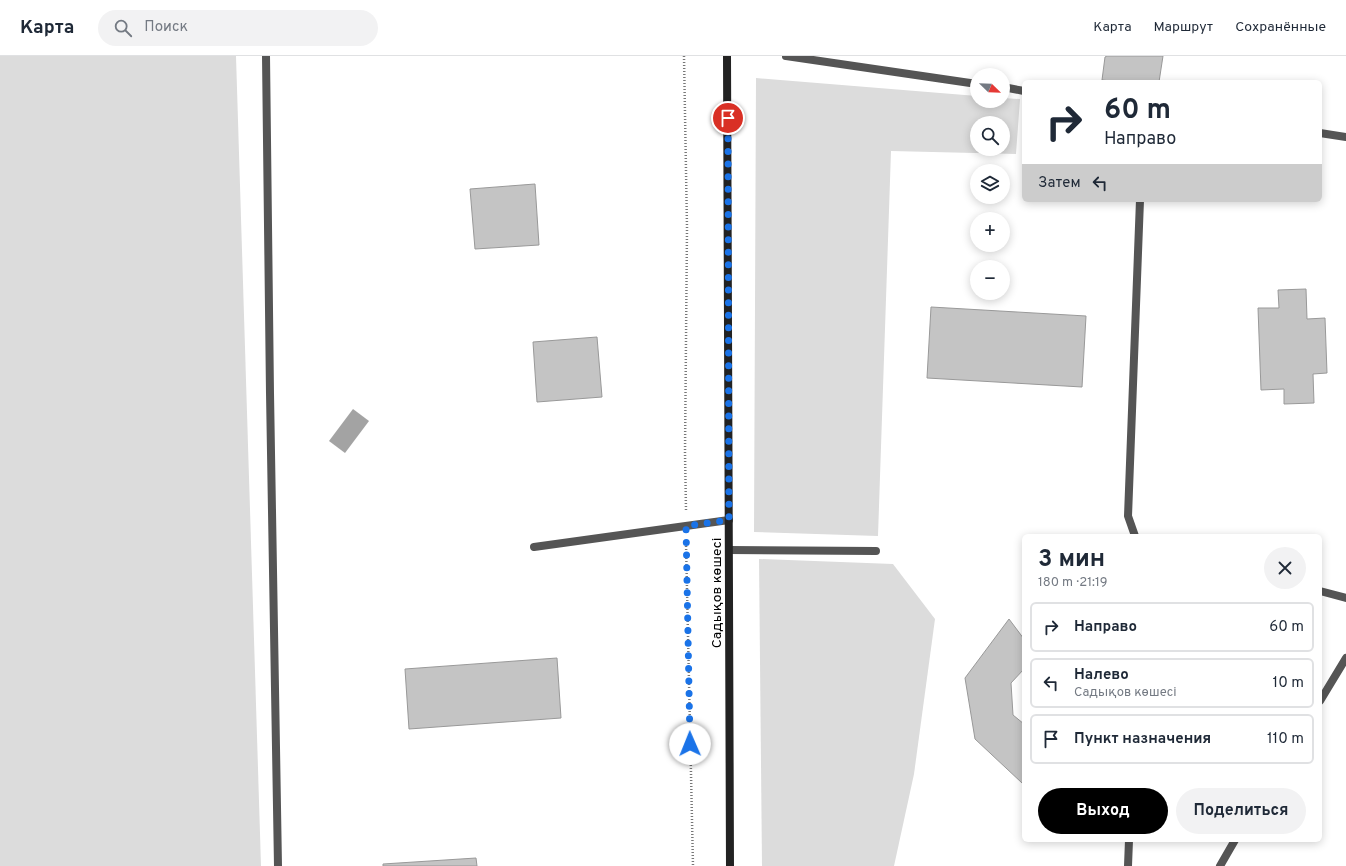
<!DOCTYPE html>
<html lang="ru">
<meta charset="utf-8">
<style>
body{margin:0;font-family:Overpass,sans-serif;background:#f2f2f3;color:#1f2937;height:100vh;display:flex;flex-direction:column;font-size:15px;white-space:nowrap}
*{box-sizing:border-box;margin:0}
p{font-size:13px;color:#747a83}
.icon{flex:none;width:22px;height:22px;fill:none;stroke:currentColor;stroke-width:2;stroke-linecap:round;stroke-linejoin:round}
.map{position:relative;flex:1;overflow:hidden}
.details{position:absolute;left:1022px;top:478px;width:300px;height:308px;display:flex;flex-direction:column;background:#fff;border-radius:6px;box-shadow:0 2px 10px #0003}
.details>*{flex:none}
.guide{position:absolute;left:1022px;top:24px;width:300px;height:122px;border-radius:6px;box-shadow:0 2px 10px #0003;background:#fff;color:#1f2937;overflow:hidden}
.needle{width:26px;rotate:113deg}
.tools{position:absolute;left:970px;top:12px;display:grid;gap:8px}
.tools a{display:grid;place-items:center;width:40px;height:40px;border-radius:50%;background:#fff;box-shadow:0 2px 10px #0003;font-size:20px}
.pin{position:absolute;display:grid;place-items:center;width:34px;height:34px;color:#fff;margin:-17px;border:2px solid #fff;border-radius:50%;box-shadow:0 1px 4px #0007}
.me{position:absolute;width:44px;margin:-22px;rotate:359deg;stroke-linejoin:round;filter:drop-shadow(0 0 3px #0008)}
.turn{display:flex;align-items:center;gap:14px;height:84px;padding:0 16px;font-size:18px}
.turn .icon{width:52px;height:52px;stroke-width:2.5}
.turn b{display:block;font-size:28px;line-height:34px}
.then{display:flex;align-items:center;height:38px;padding:0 16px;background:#0003;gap:8px;font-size:15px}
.round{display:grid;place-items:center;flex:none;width:42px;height:42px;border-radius:21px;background:#f2f2f3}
.summary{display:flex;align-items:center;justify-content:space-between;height:68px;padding:0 16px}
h1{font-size:24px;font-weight:700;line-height:30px}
.primary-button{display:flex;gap:8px;margin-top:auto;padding:8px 16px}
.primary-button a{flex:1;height:46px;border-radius:24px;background:#000;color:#fff;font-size:16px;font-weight:700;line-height:46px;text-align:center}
.primary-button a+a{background:#f2f2f3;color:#1f2937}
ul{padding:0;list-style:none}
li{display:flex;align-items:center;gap:12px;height:50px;margin:0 8px 6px;padding:0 8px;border:2px solid #e0e1e3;border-radius:6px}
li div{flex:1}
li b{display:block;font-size:15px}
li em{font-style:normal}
header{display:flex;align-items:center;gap:24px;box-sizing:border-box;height:56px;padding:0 20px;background:#fff;border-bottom:1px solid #e0e1e3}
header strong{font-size:19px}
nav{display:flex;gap:22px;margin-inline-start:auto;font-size:14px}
.search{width:280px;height:36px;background:#f2f2f3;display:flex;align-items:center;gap:10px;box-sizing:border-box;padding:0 14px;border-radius:22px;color:#747a83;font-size:15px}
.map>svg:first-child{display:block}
.green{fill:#dcdcdc;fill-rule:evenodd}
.water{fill:#a3a3a3}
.building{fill:#c4c4c4;stroke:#999}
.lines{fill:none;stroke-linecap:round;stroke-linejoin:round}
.path{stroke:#777;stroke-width:2.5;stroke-dasharray:1 2;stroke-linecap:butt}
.lane{stroke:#555;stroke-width:8}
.secondary{stroke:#222;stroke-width:8}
.route{stroke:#1a73e8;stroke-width:7;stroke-dasharray:0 12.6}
.labels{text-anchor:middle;stroke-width:3.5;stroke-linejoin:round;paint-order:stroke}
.street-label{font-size:14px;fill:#000;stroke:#fff}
</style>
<header>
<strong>Карта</strong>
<div class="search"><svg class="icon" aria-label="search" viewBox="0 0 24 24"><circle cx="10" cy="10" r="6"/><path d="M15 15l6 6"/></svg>Поиск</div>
<nav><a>Карта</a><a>Маршрут</a><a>Сохранённые</a></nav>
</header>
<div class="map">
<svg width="1346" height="810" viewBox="0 0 1346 810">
<rect width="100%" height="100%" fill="#fff"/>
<g class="green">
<path d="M0 0H236L261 810H0Z"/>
<path d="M756 22 977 40V45H1003V42L1020 43 1016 98 891 95 878 480 754 476ZM977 67H1003V93H977Z"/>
<path d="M759 503 893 508 935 563 914 718 894 810H762Z"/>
</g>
<path class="water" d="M353 353 369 365 345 397 329 385Z"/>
<g class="building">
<path d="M1107 0H1163L1159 26H1119L1102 24 1105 1Z"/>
<path d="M535 128 539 189 475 193 470 133Z"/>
<path d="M1306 233 1307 263 1325 262 1327 317 1313 318 1314 347 1284 348V333L1261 334 1258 252H1279L1278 234Z"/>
<path d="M931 251 1086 260 1082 331 927 322Z"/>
<path d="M597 281 602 341 537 346 533 286Z"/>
<path d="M1009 563 1024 583V613L1011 627 1013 659 1024 668V724L1022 727 975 683 965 622Z"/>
<path d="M557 602 561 662 409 673 405 613Z"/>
<path d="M476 802 477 810H383V808Z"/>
</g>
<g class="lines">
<g class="path">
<path d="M684 0 687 172 685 397 686 454"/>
<path d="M686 487 693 810"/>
</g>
<g class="lane">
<path d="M266 0 270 337 278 810"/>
<path d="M786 0 977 28"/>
<path d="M1003 31 1024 35"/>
<path d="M1320 77 1346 81"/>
<path d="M1135 480 1128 460 1140 144"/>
<path d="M534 491 729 464"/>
<path d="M729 494 876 495"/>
<path d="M1320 535 1346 542"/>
<path d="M1320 645 1346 602"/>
<path d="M1128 810 1129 784"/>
<path d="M1220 810 1235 784"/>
</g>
<path class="secondary" d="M727 0 730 810"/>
</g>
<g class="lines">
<path class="route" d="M690 688 686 470 729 464 728 62"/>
</g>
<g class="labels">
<g class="street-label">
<text transform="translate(716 537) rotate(-90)" y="5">Садықов көшесі</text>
</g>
</g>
</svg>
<div class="tools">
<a><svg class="needle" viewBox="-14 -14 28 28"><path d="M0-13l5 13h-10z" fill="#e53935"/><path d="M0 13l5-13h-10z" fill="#747a83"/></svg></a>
<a><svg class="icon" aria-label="search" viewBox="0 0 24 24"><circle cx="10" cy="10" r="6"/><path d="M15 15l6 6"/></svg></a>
<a><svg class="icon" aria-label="layers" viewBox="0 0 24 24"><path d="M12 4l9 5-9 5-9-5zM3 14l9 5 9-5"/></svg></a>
<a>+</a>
<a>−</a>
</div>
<div class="pin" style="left:728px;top:62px;background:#d93025"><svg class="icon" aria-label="arrive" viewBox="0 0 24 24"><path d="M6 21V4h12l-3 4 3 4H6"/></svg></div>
<svg class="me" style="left:690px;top:688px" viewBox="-20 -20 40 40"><circle r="19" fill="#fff"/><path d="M0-13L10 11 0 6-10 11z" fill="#1a73e8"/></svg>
<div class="guide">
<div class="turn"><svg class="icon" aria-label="right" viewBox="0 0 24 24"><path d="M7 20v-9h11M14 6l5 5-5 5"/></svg><div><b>60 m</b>Направо</div></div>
<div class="then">Затем<svg class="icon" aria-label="left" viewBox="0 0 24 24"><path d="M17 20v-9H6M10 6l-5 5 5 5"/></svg></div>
</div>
<section class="details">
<div class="summary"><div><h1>3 мин</h1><p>180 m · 21:19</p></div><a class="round"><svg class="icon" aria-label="close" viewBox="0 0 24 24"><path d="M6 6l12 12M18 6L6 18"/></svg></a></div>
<ul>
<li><svg class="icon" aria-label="right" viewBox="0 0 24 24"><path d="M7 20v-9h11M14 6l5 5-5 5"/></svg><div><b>Направо</b></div><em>60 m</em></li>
<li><svg class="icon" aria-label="left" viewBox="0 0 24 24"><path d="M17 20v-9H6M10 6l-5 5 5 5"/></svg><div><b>Налево</b><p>Садықов көшесі</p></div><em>10 m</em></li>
<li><svg class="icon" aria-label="arrive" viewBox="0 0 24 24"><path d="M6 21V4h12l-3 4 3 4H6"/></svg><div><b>Пункт назначения</b></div><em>110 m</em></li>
</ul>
<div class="primary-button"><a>Выход</a><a>Поделиться</a></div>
</section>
</div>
